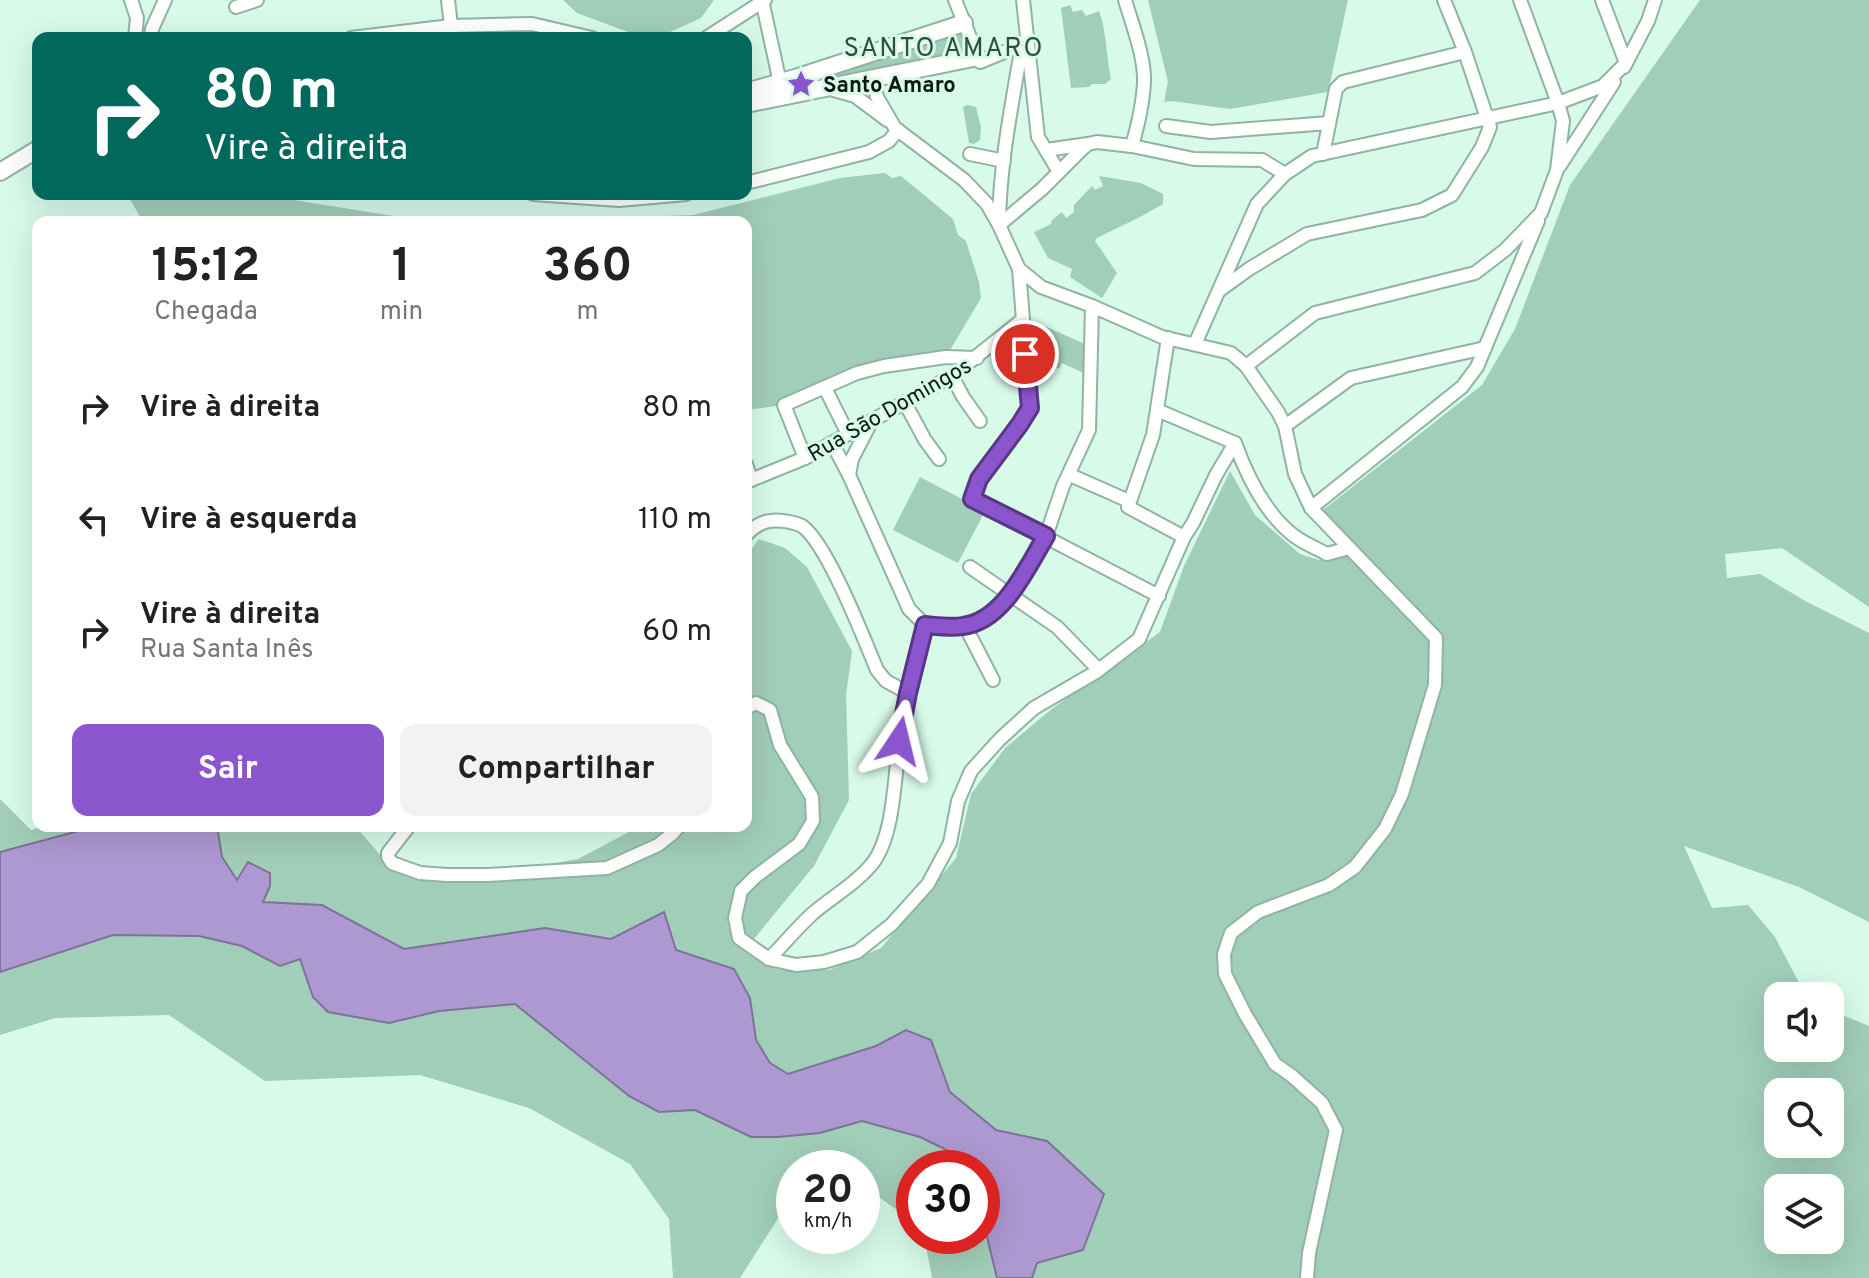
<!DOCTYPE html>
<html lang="pt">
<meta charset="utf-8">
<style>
body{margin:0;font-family:Overpass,sans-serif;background:#f2f2f2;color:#222;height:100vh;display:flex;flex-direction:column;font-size:30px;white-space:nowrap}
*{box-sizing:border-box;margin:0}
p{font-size:26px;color:#767676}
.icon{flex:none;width:44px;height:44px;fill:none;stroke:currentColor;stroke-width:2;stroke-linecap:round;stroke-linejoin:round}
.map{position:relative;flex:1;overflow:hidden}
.sheet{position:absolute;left:32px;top:216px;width:720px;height:616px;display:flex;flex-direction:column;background:#fff;border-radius:16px;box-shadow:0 8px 32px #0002}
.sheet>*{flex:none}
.top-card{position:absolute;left:32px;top:32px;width:720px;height:168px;border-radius:16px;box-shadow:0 8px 32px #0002;background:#00695c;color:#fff;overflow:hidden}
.buttons{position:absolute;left:1764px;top:982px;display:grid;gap:16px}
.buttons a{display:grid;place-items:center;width:80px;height:80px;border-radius:16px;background:#fff;box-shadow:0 8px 32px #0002;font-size:40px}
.speed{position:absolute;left:776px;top:1150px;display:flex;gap:16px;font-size:40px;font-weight:700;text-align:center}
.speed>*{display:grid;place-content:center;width:104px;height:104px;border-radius:50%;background:#fff;box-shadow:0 8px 32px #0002;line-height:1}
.speed small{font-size:20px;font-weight:400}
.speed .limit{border:12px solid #d22;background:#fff;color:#111}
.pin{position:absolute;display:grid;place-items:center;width:68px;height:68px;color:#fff;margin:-34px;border:4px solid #fff;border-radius:50%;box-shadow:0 2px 8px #0007}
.me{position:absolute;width:88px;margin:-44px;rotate:10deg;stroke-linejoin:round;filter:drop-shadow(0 0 6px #0008)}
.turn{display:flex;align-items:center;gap:28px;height:168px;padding:0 40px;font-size:36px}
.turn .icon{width:104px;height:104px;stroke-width:2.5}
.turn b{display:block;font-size:56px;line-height:68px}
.eta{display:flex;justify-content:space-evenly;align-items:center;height:136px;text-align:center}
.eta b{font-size:48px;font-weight:700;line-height:56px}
.cta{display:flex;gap:16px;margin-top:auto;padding:16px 40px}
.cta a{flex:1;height:92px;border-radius:16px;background:#8a55cd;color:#fff;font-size:32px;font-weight:700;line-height:92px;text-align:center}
.cta a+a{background:#f2f2f2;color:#222}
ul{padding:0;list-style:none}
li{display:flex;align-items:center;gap:24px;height:112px;padding:0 40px}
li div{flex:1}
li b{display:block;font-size:30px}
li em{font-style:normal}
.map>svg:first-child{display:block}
.green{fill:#a1ceb9;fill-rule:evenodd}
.water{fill:#ad98d1;stroke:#7d7298;stroke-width:2}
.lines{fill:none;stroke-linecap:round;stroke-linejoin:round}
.minor-casing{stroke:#91b3a3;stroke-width:16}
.major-casing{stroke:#91b3a3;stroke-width:20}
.minor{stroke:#fff;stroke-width:12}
.major{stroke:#fff;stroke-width:16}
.route-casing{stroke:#5a3785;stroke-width:20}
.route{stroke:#8a55cd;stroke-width:14}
.labels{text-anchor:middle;stroke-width:6;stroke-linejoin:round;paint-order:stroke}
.poi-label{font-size:22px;font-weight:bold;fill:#0c1913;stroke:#d7fae9;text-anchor:start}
.street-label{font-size:22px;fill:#0c1913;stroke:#d7fae9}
.quarter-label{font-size:26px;letter-spacing:2px;fill:#2f4e41;stroke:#d7fae9}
</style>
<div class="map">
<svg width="1869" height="1278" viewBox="0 0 1869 1278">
<rect width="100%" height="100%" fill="#d7fae9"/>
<g class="green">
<path d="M563 0H714L701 18 657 38H644L577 13Z"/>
<path d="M1148 0H1348L1328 92 1230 109 1172 101 1164 102 1168 82Z"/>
<path d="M1700 0H1869V607L1782 548 1725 554 1727 578 1760 574 1807 602 1869 633V922L1799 887 1684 846 1712 908 1748 905 1775 937 1806 996H1778V1048H1830V1010L1869 1026V1278H932L924 1236H982V1168H914V1222L873 1193 862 1194V1168H794V1200L789 1201 740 1278H673L669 1219 630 1164 529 1108 420 1075 265 1081 169 1015 55 1018 0 1035V799L31 830 44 826H355L390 866 476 877 578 859 629 832V826H746V556L759 539 785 548 807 567 852 651 846 695 849 800 814 866 753 940 779 970H829L881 948 956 858 971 794 1005 748 1053 708 1160 632 1184 566 1230 471 1255 515 1300 554 1319 560 1346 534 1323 510 1482 385 1515 329 1570 185ZM1778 1092H1830V1144H1778ZM1778 1188H1830V1240H1778Z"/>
<path d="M1070 5 1073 12 1082 10 1086 16 1099 11C1107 33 1106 56 1111 79L1105 84H1092L1089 87 1071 88 1061 8Z"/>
<path d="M962 31 970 52 798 89 796 82Z"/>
<path d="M967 105 976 107 981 127 980 140 974 144 969 143 963 107Z"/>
<path d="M885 173 892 178 901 176 953 219 958 235 966 241 979 282 981 298 946 357 884 366 784 405 746 410V222H494L693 215 840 178Z"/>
<path d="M1099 176 1141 183 1163 194V204L1140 217 1097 238 1095 241 1117 273 1102 298 1070 277 1072 269 1048 258 1034 232 1051 224 1052 220 1062 212 1066 218 1074 212V205L1092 186 1095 190 1103 186Z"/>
<path d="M127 194H273L275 197 431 222H143Z"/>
<path d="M1029 319 1096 349 1088 375 1062 363 1059 369 1033 354Z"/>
<path d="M920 477 985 511 958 563 893 530Z"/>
</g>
<path class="water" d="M97 826H217L222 857 237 880 248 862 270 873V886L263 902 322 905 404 949 545 928 611 939 664 912 676 950 734 969 750 998 756 1040 770 1063 788 1074 876 1046 906 1030 931 1040 950 1092 996 1130 1047 1141 1104 1194 1083 1250 1037 1263 1032 1278H997L982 1216V1168H963L957 1155 920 1137 862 1121 820 1133 778 1137H751L695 1110 659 1112 629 1096 515 1004 439 1011 389 1023 328 1012 313 997 300 959 280 966 242 946 199 936 113 935 0 972V852Z"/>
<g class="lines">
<defs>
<g id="minor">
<path d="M131 0 137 18 135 38"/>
<path d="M448 0 451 26"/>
<path d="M762 0 780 83"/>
<path d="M955 0 980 62 1026 43"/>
<path d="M1023 0 1038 137 1059 172"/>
<path d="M1125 0C1132 24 1145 57 1144 82 1143 104 1138 125 1132 146"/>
<path d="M236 7 257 0"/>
<path d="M151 38 152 29 165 0"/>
<path d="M351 38 451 26 532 24 592 38"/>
<path d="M706 38 765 0"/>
<path d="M1624 67 1648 21 1655 0"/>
<path d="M879 76 874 83 877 97 895 128 964 180 987 204 999 225 1019 269 1041 287 1092 306 1162 337 1231 353 1246 366 1278 412 1285 426 1295 474 1311 508 1436 638 1435 685 1402 794 1385 829 1355 867 1329 885 1258 912 1231 933 1224 954 1225 974 1245 1014 1275 1064 1292 1076 1322 1103 1336 1130 1309 1253 1307 1278"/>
<path d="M830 89 855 96 887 120"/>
<path d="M1166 126 1211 132 1329 123"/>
<path d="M1046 150 1088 144"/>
<path d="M970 154 1004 161"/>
<path d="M1323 154 1336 89 1343 82 1465 52"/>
<path d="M1559 167 1614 82"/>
<path d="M746 183 869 152 889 141 898 130"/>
<path d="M533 194 619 200 686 194"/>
<path d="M999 222C1000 162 1012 104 1022 45"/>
<path d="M999 225 1042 189 1081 150 1088 144 1097 142 1132 146 1194 159 1262 160 1285 174"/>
<path d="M1019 269 1030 408 1020 424 979 479 972 499 1159 596"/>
<path d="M1220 290 1249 269 1307 234 1422 210 1452 195 1482 147 1490 127 1465 52 1444 0"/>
<path d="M1168 338 1153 435 1128 507 1184 537"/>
<path d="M1195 344 1257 204 1285 174 1312 156 1558 103 1603 86 1626 63 1602 0"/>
<path d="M1246 366 1315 313 1475 273 1505 250 1541 213 1557 170 1563 121 1558 103 1520 0"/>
<path d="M952 376 963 397 980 421"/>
<path d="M825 388 848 434"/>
<path d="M905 403 925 440 939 459"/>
<path d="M1157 410 1235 443"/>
<path d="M1285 426 1351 378 1485 348"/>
<path d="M832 443 849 475 909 609 925 625 965 626 982 619 1000 607 1011 594 1046 536 1063 486 1089 430 1092 306"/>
<path d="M805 458 784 405 857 373 884 366 946 357 977 358"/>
<path d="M746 464 751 480"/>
<path d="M849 475 852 459 870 424"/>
<path d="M1070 475 1129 501"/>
<path d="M746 482 805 458 952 376 1022 320"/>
<path d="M1311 508 1462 387 1477 367 1538 221"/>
<path d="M746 535C759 521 771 518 790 522 793 523 799 524 802 526 827 543 864 639 877 670L886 681 908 693"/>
<path d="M970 567 1057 627 1099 670"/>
<path d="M965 626 993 680"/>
<path d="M746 708 756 703 770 710 780 745 812 797 813 821 799 844 755 877 741 891 735 918 739 938 769 959 796 965 824 962 857 952 891 925 928 884 950 843 958 801 971 771 1000 739 1034 708 1096 672 1139 639 1184 537 1193 523 1216 475 1235 443C1247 476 1265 513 1293 535 1303 543 1316 548 1327 554L1349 548"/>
<path d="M409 826 388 853V857L392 863 420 873 447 875H487L607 868 658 845 672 834 679 826"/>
<path d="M769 959C783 945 796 929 811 915 831 897 855 885 872 864 895 835 894 775 900 739 906 701 916 663 925 625"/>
</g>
<g id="major">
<path d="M746 92 795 78 964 23"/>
<path d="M746 104 978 57"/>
<path d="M0 172 38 149"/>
</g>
</defs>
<use href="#minor" class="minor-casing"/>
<use href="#major" class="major-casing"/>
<use href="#minor" class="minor"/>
<use href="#major" class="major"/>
</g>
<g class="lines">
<defs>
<path id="route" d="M899 741 908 693 925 625C937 626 951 628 963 626 1004 621 1027 567 1046 536L972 499 979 479 1020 424 1030 408 1025 354"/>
</defs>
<use href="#route" class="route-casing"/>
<use href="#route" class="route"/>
</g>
<defs>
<symbol id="sight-bare" viewBox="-9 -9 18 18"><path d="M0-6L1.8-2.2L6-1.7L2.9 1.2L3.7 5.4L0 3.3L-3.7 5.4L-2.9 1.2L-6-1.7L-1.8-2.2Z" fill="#8a55cd" stroke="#d7fae9" stroke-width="2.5" paint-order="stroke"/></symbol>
</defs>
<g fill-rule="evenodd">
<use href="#sight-bare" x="781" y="64" width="40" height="40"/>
</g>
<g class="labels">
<g class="poi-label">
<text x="823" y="92">Santo Amaro</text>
</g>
<g class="street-label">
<text transform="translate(889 409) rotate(-30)" y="8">Rua São Domingos</text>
</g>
<g class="quarter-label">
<text x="944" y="56">SANTO AMARO</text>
</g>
</g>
</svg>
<div class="buttons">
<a><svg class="icon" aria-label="sound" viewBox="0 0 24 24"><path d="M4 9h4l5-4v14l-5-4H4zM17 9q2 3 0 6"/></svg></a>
<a><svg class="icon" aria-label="search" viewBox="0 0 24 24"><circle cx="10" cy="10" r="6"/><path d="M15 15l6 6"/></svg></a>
<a><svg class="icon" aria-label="layers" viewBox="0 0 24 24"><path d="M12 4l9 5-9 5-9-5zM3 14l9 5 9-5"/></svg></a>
</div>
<div class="speed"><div>20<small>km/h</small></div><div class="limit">30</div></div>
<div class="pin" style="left:1025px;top:354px;background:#d93025"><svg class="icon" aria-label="arrive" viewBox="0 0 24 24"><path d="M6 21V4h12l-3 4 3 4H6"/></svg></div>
<svg class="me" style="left:899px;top:741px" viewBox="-20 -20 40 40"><path d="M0-17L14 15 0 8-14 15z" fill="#8a55cd" stroke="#fff" stroke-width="4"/></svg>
<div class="top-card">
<div class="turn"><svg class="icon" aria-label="right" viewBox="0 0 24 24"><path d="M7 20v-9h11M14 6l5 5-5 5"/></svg><div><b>80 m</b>Vire à direita</div></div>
</div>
<section class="sheet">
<div class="eta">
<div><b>15:12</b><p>Chegada</p></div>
<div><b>1</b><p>min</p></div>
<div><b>360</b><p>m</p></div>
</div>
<ul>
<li><svg class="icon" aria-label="right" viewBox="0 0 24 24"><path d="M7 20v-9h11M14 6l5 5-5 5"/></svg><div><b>Vire à direita</b></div><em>80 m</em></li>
<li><svg class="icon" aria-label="left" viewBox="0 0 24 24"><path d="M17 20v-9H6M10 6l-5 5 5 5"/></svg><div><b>Vire à esquerda</b></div><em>110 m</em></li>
<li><svg class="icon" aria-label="right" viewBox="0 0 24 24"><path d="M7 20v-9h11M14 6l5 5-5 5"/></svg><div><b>Vire à direita</b><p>Rua Santa Inês</p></div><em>60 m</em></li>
</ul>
<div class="cta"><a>Sair</a><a>Compartilhar</a></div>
</section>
</div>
